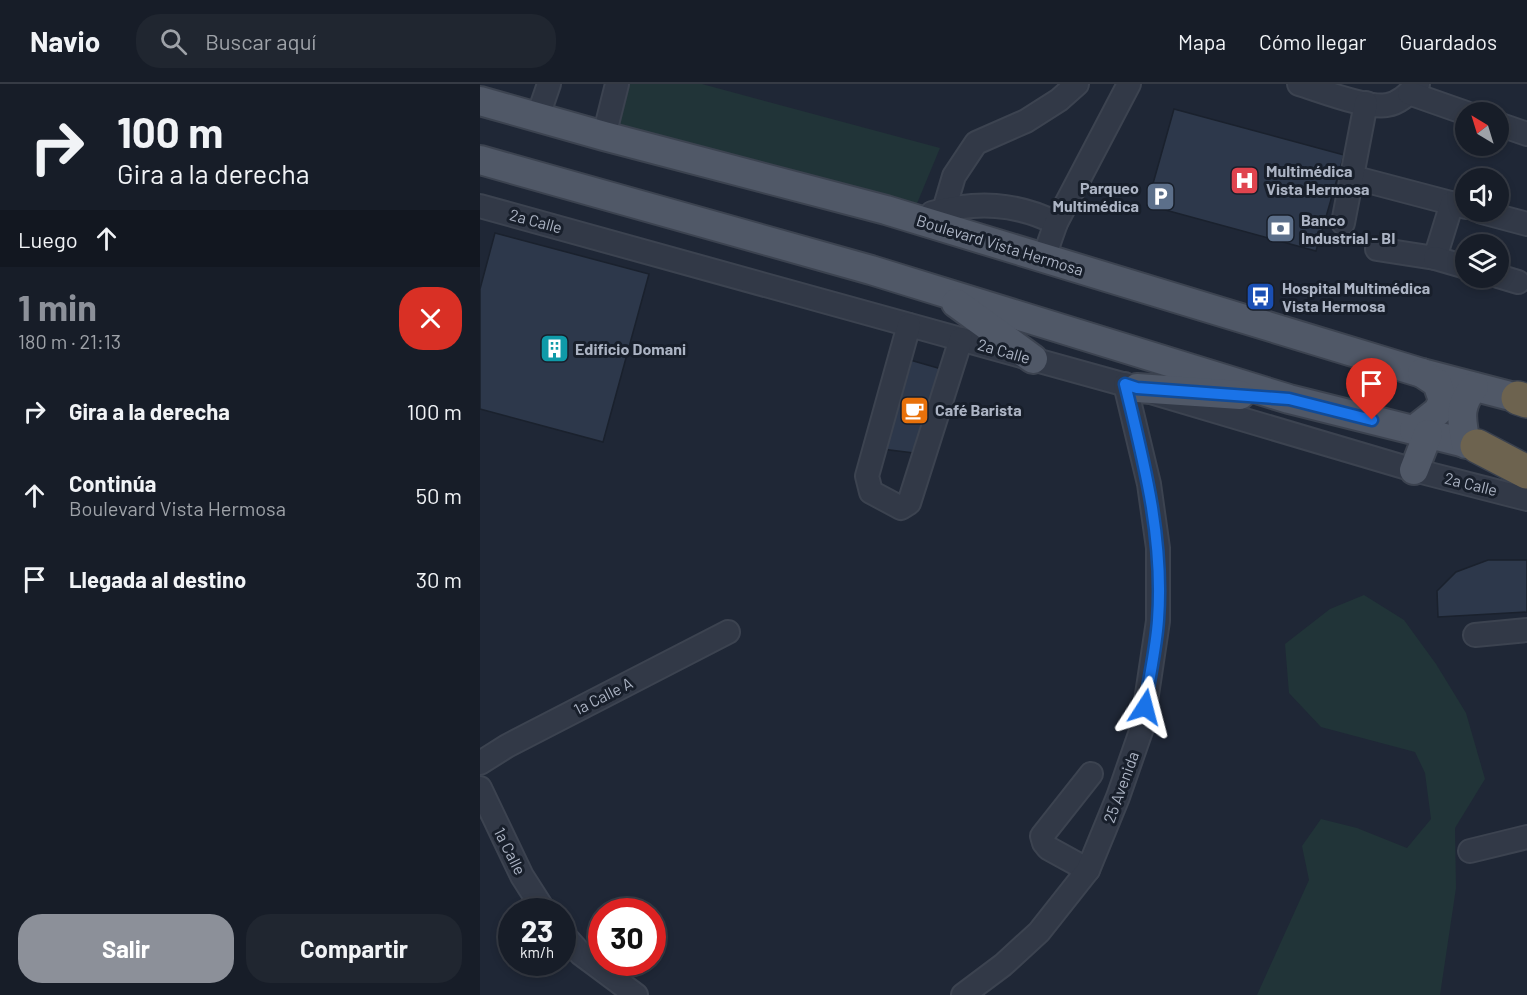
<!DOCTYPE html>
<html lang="es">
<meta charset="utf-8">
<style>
body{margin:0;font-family:Barlow,sans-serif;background:#202630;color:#f1f3f6;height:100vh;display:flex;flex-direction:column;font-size:22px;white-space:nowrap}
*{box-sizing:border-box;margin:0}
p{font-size:20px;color:#9ea2a8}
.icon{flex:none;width:33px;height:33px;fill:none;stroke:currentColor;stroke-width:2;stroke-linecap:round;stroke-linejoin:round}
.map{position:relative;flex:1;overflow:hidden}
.sheet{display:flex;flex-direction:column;background:#171d28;width:480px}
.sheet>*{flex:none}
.top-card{background:#171d28;color:#f1f3f6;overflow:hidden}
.needle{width:39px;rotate:322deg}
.fabs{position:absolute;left:975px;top:18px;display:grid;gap:12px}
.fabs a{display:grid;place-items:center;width:54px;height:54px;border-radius:50%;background:#171d28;box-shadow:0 3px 9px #0003,0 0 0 2px #363b45;font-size:30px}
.speed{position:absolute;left:18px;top:814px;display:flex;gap:12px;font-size:30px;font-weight:700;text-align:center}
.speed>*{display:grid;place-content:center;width:78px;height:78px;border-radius:50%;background:#171d28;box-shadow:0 3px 9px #0003,0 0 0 2px #363b45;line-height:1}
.speed small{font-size:15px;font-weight:400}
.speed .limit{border:9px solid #d22;background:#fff;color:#111}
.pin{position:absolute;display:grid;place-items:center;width:51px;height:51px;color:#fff;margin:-62px -26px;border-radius:50% 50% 50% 0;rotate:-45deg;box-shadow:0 0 6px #0007}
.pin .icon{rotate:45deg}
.me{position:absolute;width:66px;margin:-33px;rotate:9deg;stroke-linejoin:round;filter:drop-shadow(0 0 4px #0008)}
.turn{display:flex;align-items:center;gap:21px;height:126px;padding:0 18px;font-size:27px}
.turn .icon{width:78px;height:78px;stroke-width:2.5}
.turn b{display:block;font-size:42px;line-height:51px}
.then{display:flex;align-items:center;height:57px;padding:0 18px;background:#0003;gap:12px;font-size:22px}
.round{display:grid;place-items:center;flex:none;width:63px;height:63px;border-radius:24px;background:#202630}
.head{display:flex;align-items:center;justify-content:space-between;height:102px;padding:0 18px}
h1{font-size:36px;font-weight:700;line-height:45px;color:#8c9099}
.action{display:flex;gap:12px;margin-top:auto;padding:12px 18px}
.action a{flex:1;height:69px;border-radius:24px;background:#8c9099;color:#fff;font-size:24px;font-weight:700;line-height:69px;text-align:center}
.action a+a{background:#202630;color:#f1f3f6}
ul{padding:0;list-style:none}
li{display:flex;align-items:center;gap:18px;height:84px;padding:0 18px}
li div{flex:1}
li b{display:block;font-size:22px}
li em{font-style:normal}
header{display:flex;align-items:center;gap:36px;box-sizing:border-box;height:84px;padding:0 30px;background:#171d28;border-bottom:2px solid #363b45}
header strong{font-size:28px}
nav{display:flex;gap:33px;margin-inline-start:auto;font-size:21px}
.search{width:420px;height:54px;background:#202630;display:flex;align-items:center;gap:15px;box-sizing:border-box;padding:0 21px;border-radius:24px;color:#9ea2a8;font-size:22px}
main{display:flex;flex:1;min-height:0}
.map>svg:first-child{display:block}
.green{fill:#213438}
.building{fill:#2d384b;stroke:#1a212d;stroke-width:1.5}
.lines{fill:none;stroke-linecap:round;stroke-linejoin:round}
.minor-casing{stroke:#3c4350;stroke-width:26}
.major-casing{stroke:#3c4350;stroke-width:32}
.highway-casing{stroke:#3a414e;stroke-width:36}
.minor{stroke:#323947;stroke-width:22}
.major{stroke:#505867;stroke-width:28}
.highway{stroke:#6d634f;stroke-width:33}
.route-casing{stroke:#114b97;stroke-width:15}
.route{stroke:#1a73e8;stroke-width:10}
.labels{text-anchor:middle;stroke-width:6;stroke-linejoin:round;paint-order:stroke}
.poi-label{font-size:16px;font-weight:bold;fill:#acb4c4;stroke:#181f2b;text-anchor:start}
.street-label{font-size:16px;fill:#acb4c4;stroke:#181f2b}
</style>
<header>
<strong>Navio</strong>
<div class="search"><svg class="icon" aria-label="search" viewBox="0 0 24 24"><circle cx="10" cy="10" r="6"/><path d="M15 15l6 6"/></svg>Buscar aquí</div>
<nav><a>Mapa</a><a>Cómo llegar</a><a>Guardados</a></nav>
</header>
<main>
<section class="sheet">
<div class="top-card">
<div class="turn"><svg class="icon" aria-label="right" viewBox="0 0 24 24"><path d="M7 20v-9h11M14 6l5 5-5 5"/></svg><div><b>100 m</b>Gira a la derecha</div></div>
<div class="then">Luego<svg class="icon" aria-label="ahead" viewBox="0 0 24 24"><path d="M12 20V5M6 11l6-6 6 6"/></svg></div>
</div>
<div class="head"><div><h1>1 min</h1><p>180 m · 21:13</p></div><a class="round" style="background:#d93025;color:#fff"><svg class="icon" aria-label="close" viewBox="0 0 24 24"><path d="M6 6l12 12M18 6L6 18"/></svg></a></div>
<ul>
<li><svg class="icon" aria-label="right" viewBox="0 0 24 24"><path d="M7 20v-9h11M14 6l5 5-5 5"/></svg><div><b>Gira a la derecha</b></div><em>100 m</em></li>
<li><svg class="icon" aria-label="ahead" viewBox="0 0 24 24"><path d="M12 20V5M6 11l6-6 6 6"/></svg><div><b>Continúa</b><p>Boulevard Vista Hermosa</p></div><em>50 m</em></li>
<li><svg class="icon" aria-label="arrive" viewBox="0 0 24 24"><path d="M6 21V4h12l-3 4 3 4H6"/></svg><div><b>Llegada al destino</b></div><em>30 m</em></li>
</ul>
<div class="action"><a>Salir</a><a>Compartir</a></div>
</section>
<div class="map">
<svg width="1047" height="911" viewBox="0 0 1047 911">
<rect width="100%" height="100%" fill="#1f2736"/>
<g class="green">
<path d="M137 0H222L460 64 431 134 124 52Z"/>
<path d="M884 511 924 536 956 580 986 629 1005 695 975 744 976 804 960 911H777L829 796 822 762 841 735 877 744 927 764 951 735 945 689 935 668 841 643 809 609 805 560 850 525Z"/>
</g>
<g class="building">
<path d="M694 25 864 71 836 167 667 121Z"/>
<path d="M15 149 169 190 123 358 0 325V205Z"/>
<path d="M430 276 465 286 442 370 402 365Z"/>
<path d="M1008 476H1047V528L958 533 957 507 976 488Z"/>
</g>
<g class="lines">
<defs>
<g id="minor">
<path d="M819 0C839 6 887 25 907 21 920 19 929 9 938 0"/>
<path d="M929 9 986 29"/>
<path d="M58 32 69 0"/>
<path d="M1018 40 1047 50"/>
<path d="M124 52 137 0"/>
<path d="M872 93 986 123"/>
<path d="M0 122 657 304 934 386 1047 415"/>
<path d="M464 126 474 92 496 59 546 37 579 16 597 0"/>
<path d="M1002 128 1047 140"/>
<path d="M452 129C497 117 536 119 576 139"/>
<path d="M863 139 886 19"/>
<path d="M897 165 955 174 972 119"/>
<path d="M564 173 576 139 649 0"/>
<path d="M955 174 986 183"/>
<path d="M1018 192 1038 198"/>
<path d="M429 241 387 392 391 408 421 424 429 419 481 255"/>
<path d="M995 551 1047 546"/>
<path d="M0 679 27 662 248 548"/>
<path d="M0 704 42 792 65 828"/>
<path d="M990 767 1047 753"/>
<path d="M608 786 568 764 564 759 562 752 611 690"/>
<path d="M82 849 101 870 156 911"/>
<path d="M483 911 523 881 559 848 608 786 638 713 662 644 678 537V464L669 400 645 300"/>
</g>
<g id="major">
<path d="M0 17 124 52 406 126 942 289 1038 314"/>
<path d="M0 76 391 186 809 315 997 362"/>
<path d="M476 219 553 275"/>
<path d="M657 304 760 311"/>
<path d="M934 346 958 327 963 316 957 299 942 289"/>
<path d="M986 360C982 336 977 324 994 303"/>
<path d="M934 386 948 350"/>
</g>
<g id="highway">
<path d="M1038 314 1047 317"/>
<path d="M997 362 1047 388"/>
</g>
</defs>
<use href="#minor" class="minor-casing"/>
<use href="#major" class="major-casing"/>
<use href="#highway" class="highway-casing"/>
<use href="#minor" class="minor"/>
<use href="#major" class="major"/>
<use href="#highway" class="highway"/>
</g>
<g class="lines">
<defs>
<path id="route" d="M665 623C669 594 676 565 678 536 684 455 664 378 645 300L657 304 809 315 892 336"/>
</defs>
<use href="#route" class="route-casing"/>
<use href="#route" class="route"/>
</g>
<defs>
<symbol id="hospital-square" viewBox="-11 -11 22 22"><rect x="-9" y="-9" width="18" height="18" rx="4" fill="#e0444e" stroke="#181f2b"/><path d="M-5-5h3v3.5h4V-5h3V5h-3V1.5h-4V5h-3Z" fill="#fff"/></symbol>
<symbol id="parking-square" viewBox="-11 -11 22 22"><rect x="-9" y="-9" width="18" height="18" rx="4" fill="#5c6f8a" stroke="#181f2b"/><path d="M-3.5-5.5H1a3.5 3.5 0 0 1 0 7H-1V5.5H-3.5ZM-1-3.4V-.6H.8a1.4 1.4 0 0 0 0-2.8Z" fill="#fff"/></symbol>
<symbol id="bank-square" viewBox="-11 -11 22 22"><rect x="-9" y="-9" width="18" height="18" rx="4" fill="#5c6f8a" stroke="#181f2b"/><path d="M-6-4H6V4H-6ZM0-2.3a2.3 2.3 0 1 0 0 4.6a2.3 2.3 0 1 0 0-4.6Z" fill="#fff"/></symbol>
<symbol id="bus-square" viewBox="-11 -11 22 22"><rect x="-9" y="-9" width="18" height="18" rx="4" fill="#1a4fb4" stroke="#181f2b"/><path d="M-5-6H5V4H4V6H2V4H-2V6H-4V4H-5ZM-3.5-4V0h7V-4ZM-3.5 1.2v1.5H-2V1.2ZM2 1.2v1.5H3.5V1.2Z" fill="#fff"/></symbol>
<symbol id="building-square" viewBox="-11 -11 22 22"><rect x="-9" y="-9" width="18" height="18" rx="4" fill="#0f9aa8" stroke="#181f2b"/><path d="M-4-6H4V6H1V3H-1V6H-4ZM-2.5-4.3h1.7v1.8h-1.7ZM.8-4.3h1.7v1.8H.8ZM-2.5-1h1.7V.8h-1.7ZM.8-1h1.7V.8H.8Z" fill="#fff"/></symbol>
<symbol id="cafe-square" viewBox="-11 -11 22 22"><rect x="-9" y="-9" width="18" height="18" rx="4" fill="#e8710a" stroke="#181f2b"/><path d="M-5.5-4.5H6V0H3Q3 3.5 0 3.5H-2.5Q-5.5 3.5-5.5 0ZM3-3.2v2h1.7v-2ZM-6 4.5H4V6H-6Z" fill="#fff"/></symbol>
</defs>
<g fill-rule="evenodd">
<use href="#hospital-square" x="748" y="80" width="33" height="33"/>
<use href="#parking-square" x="664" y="96" width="33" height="33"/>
<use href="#bank-square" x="784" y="128" width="33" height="33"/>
<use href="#bus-square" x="764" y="196" width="33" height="33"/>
<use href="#building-square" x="58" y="248" width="33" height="33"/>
<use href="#cafe-square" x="418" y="310" width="33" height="33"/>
</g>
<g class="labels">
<g class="poi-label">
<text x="786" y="93">Multimédica<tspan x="786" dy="18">Vista Hermosa</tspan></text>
<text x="659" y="110" text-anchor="end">Parqueo<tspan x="659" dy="18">Multimédica</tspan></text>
<text x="821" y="142">Banco<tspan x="821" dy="18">Industrial - BI</tspan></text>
<text x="802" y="210">Hospital Multimédica<tspan x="802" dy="18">Vista Hermosa</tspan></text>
<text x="95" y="271">Edificio Domani</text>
<text x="455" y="332">Café Barista</text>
</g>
<g class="street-label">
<text transform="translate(56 137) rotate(15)" y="6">2a Calle</text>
<text transform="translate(520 161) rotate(17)" y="6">Boulevard Vista Hermosa</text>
<text transform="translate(524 267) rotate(16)" y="6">2a Calle</text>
<text transform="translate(991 400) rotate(14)" y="6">2a Calle</text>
<text transform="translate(123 612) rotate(-27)" y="6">1a Calle A</text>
<text transform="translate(641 703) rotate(-70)" y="6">25 Avenida</text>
<text transform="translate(30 767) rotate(63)" y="6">1a Calle</text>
</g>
</g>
</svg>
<div class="fabs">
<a><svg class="needle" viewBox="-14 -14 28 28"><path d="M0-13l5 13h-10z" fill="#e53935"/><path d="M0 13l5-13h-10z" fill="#9ea2a8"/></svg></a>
<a><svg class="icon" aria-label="sound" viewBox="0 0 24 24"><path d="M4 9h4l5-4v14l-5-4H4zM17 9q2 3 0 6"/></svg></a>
<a><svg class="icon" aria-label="layers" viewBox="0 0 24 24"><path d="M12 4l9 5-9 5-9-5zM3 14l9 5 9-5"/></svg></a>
</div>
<div class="speed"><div>23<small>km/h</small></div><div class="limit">30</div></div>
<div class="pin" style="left:892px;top:336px;background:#d93025"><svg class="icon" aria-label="arrive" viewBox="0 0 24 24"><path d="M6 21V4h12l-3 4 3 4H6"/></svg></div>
<svg class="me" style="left:665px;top:623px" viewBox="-20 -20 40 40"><path d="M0-17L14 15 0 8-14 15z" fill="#1a73e8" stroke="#fff" stroke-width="4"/></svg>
</div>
</main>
